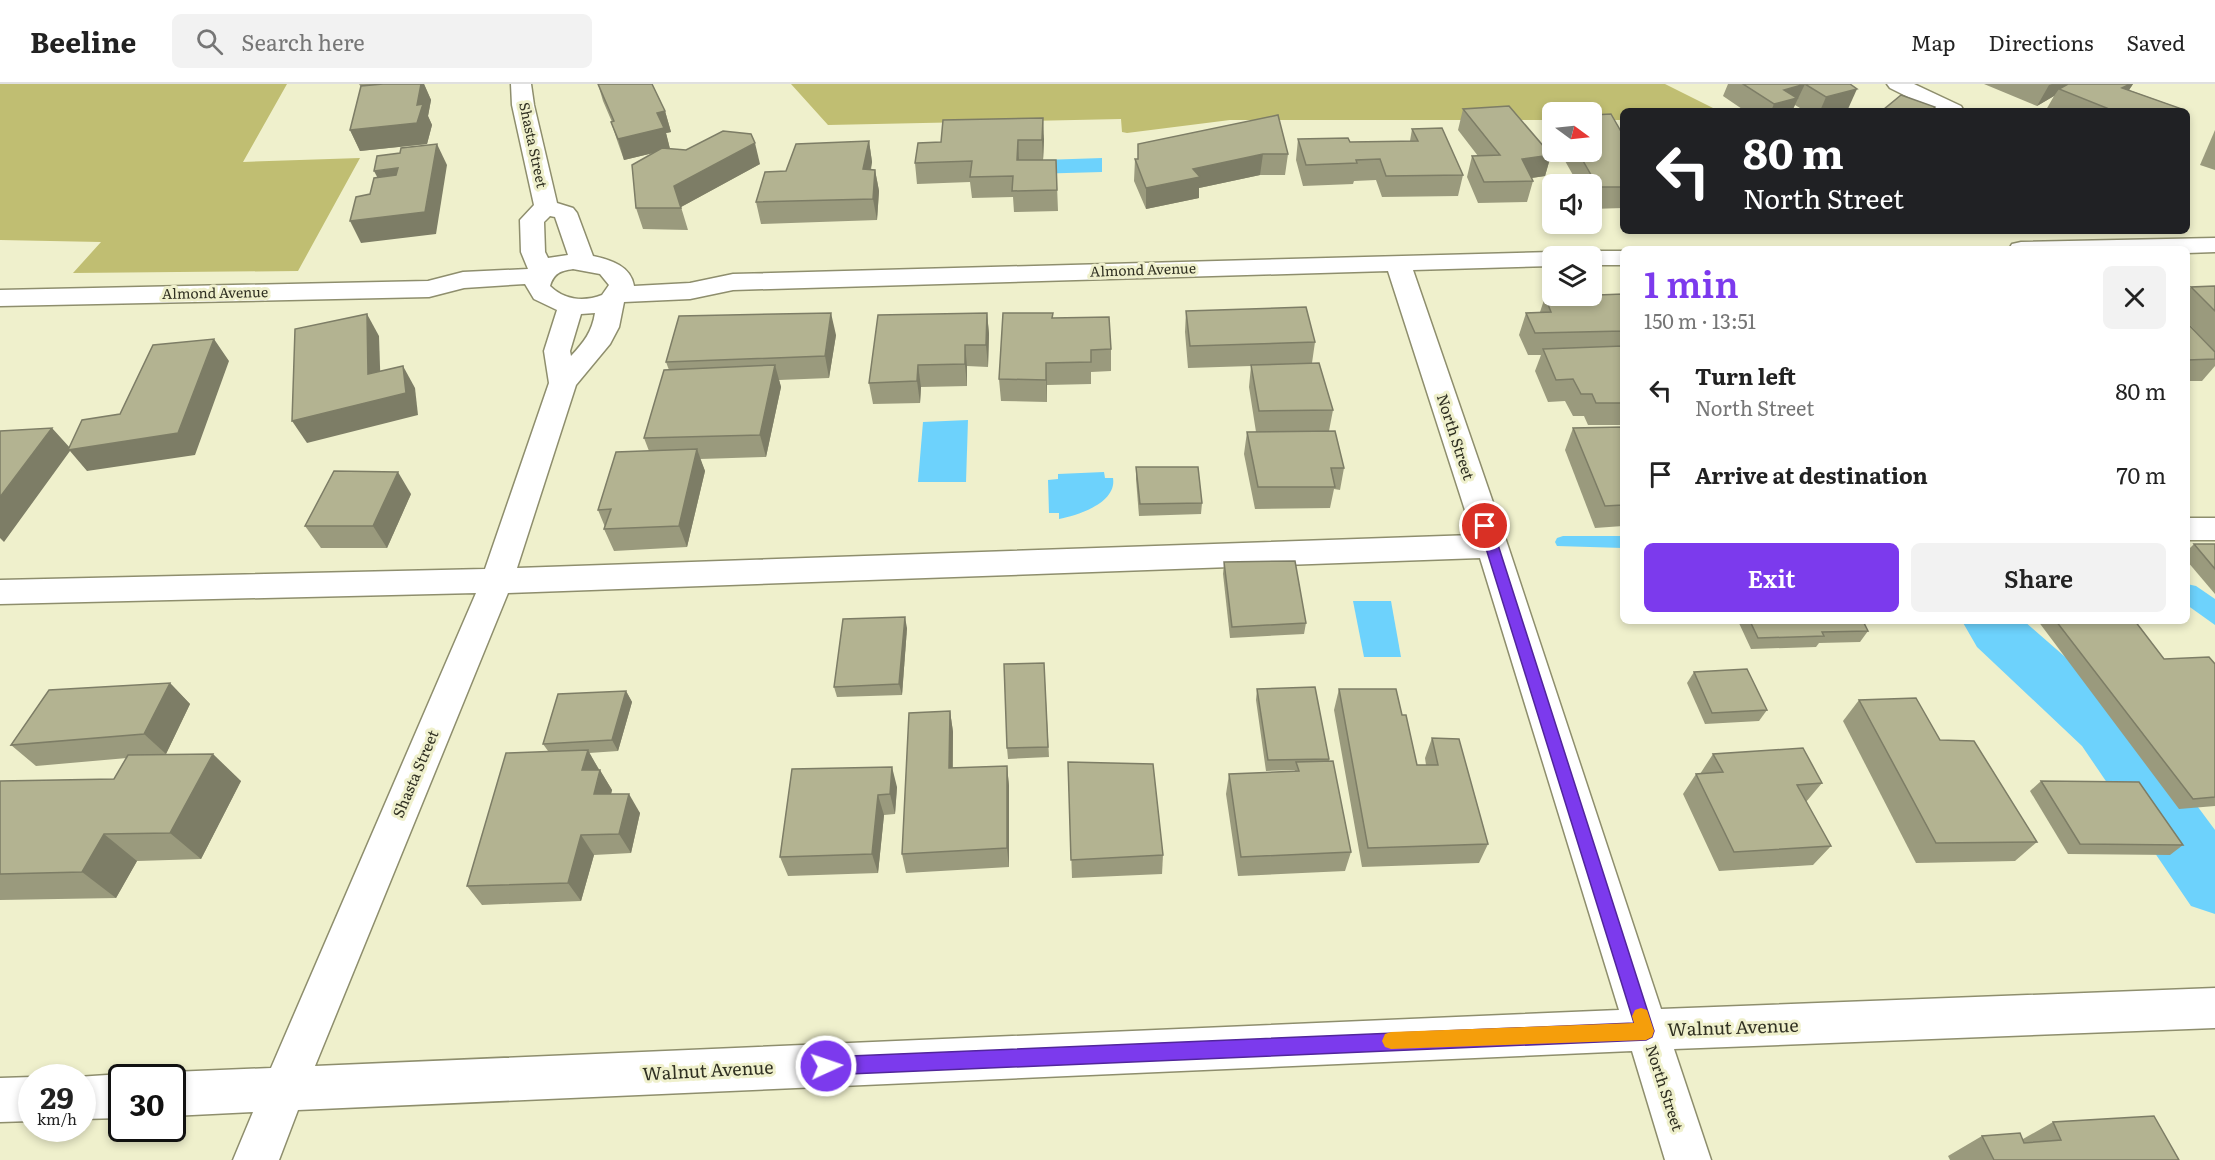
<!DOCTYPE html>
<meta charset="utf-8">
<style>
body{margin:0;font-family:Literata,serif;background:#f2f2f2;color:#222;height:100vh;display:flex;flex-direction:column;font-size:22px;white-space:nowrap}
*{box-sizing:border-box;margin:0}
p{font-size:20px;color:#767676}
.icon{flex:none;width:33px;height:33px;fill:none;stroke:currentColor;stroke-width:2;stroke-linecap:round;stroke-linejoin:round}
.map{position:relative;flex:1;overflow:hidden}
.side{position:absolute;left:1620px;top:162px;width:570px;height:378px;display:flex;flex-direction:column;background:#fff;border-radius:9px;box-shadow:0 3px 9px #0003}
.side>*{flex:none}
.banner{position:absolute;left:1620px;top:24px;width:570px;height:126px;border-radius:9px;box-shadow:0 3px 9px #0003;background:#202124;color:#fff;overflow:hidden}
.needle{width:39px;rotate:105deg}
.controls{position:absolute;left:1542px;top:18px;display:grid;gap:12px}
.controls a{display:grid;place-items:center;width:60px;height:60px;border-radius:9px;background:#fff;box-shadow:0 3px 9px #0003;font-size:30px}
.speed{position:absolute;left:18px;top:980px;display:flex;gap:12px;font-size:30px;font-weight:700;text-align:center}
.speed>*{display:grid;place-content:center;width:78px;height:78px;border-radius:50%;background:#fff;box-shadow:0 3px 9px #0003;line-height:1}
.speed small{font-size:15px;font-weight:400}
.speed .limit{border:3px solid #111;border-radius:9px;background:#fff;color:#111}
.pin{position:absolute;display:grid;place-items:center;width:51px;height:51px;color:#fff;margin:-26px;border:3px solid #fff;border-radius:50%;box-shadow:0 2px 6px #0007}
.me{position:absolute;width:66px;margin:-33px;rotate:87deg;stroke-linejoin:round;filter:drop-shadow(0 0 4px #0008)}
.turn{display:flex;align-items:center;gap:21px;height:126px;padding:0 24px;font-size:27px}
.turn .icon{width:78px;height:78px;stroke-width:2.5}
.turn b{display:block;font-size:42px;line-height:51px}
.round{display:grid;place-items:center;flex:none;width:63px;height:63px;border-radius:9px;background:#f2f2f2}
.summary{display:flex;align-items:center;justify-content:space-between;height:102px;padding:0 24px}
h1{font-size:36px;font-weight:600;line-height:45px;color:#7c3aed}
.action{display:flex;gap:12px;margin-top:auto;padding:12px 24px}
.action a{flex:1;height:69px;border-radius:9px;background:#7c3aed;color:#fff;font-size:24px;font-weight:600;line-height:69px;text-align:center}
.action a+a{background:#f2f2f2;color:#222}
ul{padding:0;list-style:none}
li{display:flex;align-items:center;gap:18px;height:84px;padding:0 24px}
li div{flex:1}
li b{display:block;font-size:22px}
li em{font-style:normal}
header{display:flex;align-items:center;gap:36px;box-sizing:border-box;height:84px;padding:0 30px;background:#fff;border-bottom:2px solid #e0e0e0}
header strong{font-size:28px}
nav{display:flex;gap:33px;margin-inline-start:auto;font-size:21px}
.search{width:420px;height:54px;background:#f2f2f2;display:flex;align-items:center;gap:15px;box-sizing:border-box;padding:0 21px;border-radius:9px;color:#767676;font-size:22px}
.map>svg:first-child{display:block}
.green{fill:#c0be72}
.water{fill:#6dd2fc}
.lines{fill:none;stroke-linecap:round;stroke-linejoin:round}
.stream{fill:#6dd2fc;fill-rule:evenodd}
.canal{fill:#6dd2fc;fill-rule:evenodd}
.minor-casing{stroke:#8e8e6d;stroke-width:3}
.minor{fill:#fff;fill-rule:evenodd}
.wall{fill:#9a9a7d}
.shaded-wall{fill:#7d7d66}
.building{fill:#b3b391;stroke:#7d7d66;stroke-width:1.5}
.route{fill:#7c3aed;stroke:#51269a;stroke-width:1.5}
.slow{fill:#f59e0b}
.labels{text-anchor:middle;stroke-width:6;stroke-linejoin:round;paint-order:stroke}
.far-street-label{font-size:14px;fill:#303022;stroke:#eff0cc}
.street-label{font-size:15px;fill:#303022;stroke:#eff0cc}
.near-street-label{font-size:18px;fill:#303022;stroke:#eff0cc}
</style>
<header>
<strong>Beeline</strong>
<div class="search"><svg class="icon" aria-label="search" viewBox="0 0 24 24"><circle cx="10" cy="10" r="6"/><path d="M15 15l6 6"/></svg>Search here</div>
<nav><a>Map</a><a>Directions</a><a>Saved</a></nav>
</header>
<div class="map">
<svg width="2215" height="1076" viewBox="0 0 2215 1076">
<rect width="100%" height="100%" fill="#eff0cc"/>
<g class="green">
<path d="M0 0H287L243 78 360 74 298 187 73 189 101 158 0 156Z"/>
<path d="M791 0H1665L1719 27H1623V36H1592V28H1552V36H1230L1127 49 1122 48 1121 35 828 41Z"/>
</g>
<g class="water">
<path d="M1102 74V88L1031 90 1043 76Z"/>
<path d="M968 336 966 398H918L923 338Z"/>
<path d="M1104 388 1105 394H1113C1117 419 1079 431 1059 435V429H1049L1048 396 1058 395V390Z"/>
<path d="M2187 500 2196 502 2215 515V541L2187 521Z"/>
<path d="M1353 517H1391L1401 573H1364Z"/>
</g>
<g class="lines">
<path class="stream" d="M1563 452H1623V464L1557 462 1555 458 1557 454Z"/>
<path class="canal" d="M1962 537H2024L2126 626 2215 746V830L2191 822 2082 662 1977 563Z"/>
<defs>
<g id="minor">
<path d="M511 0H531L534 21 557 119 573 124 577 129 593 172C611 176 631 182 634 202L690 199 733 190 1552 168 1561 170 1563 172H1552V182L1413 186 1508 462 1661 925 2215 904V944L1674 965 1711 1076H1665L1632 967 298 1026 279 1076H233L253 1028 172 1032V993H160L172 988 271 984 476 509 0 520V496L485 485 549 299 544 267 557 226 534 215 525 200 464 204 429 213 0 222V206L428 197 463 188 528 185 521 168 520 136 534 121 512 21ZM550 132 555 133 568 171 548 174 545 168 544 138ZM573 185 600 190 609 201 602 211C584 218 564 216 550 202 554 189 560 187 573 185ZM1388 187 1473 451 517 484 576 301 610 260 619 243 624 218 690 215 733 206ZM595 229C592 248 584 258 571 272L570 267 581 230ZM1480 474 1619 926 315 982 508 509Z"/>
<path d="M1887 0H1914L1961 22 1964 27H1936L1890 4Z"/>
<path d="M2215 154V168L2187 169V165H2009L2012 160 2021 158Z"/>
<path d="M1592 167H1623V181H1592V172H1581L1583 169Z"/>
<rect x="2187" y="434" width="28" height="22"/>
<path d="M122 990 129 993H122V1034L82 1035V993H77Z"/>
<path d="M32 993V1037L0 1038V994Z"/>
</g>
</defs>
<use href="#minor" class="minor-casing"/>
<use href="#minor" class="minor"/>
</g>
<g class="wall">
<path d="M359 0H424L431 16 428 32 432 41 427 60 360 67 350 46 361 3Z"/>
<path d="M598 0 665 27 671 48 666 49 670 65 760 80 681 123 688 146 643 145 636 124 653 69 624 76 618 59 611 38H612L603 17Z"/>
<path d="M1728 0H1850L1848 25 1841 27H1805L1795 21 1792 27H1745L1723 12Z"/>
<path d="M1984 0H2133L2129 6 2182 25 2181 27H2049L2046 26 2054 12 2037 22Z"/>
<path d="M1463 25 1551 71 1545 92 1532 94 1533 97 1527 118 1478 119 1467 93 1472 72H1478L1458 46Z"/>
<path d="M1412 45 1463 91 1458 112 1382 113 1376 96 1354 97 1353 100 1303 102 1296 76 1298 55 1350 58 1410 57Z"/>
<path d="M2215 46V86L2200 81Z"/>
<path d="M1623 51V124L1592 125V100H1578L1560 68H1592Z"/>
<path d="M1044 55 1043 76H1056L1058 127 1014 128 1013 113 972 114 970 98 917 100 915 79 918 59Z"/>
<path d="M869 57 872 78 871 86H875L879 107 877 136 761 140 756 118 786 87Z"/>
<path d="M1138 60 1288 70 1285 91H1260L1199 104V114L1146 125 1134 97 1135 75H1138Z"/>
<path d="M2215 202V268L2187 238V208L2191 203Z"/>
<path d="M1623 210V341H1588L1584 332H1573L1565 317 1548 318 1535 287 1541 271H1528L1519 251 1526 229 1540 228 1545 213Z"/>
<path d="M1186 227 1315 258 1312 279 1333 326 1329 347 1344 384 1340 406 1334 405 1330 424 1255 425 1244 370 1247 348H1256L1249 303 1251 282 1188 284 1185 248Z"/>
<path d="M987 229 989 250 988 283 967 282V302L921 303 920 319 873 320 869 299Z"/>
<path d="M1053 229V234L1111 265V287L1091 288V300L1047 301V318L1001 317 999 295Z"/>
<path d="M2187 239 2215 268V282L2202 297H2187Z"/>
<path d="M836 251 829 294 779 296 781 303 766 373 700 375 705 387 687 463 614 467 604 445 605 443 598 426 649 367 644 354 669 286 666 278Z"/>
<path d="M1623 343V442L1595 444 1565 366 1573 344Z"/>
<path d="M1136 383 1202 419 1201 430 1139 432 1136 395Z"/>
<path d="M411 410 387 464H321L305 442Z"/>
<path d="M2194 460H2215V510L2187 477V467Z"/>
<path d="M1224 478 1306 539 1304 550 1230 554 1223 490Z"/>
<path d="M1738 537H1863L1868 547 1860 558 1819 559 1816 563 1751 565Z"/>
<path d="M2038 537H2135L2164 575 2215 580V722L2179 725Z"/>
<path d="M907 544 902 611 837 613 834 603Z"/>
<path d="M1044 579 1049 673 1008 675 1007 664Z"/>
<path d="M1694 588 1767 626 1759 637 1705 640 1687 599Z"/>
<path d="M170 599 190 620 166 670 241 697 201 775 137 777 116 814 0 816V697L114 695 127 674 36 682 11 661Z"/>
<path d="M1257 605 1329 675V677L1351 768 1345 787 1238 792 1226 710 1229 690 1294 688 1295 686 1266 687 1256 616Z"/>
<path d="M1339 605 1417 681H1426L1425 674 1432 654 1488 760 1479 779 1362 783 1334 626Z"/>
<path d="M626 607 632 618 618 667 589 669 612 706 611 710 640 729 631 769 594 771 581 817 482 821 467 802 548 667 543 660Z"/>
<path d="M1859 616 1940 656 2037 758 2015 777 1916 779 1843 637Z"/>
<path d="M950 627 953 648V684L1007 682 1009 702V783L906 789 902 770Z"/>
<path d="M1713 670 1822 699 1806 718 1831 762 1813 781 1719 787 1683 710 1696 690H1700Z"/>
<path d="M1068 678 1163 771 1162 790 1072 794Z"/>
<path d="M792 685 897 703 895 730 884 731 878 789 788 792 780 773Z"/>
<path d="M2041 697 2183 761 2170 771 2068 770 2030 707Z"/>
<path d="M2053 1038 2179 1076H1950L1948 1072 1982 1052 2023 1055Z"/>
</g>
<g class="shaded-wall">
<path d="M415 0H424L431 16 428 32 432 41 427 60 360 67 350 46Z"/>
<path d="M1805 0 1792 27H1771L1774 20 1784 6Z"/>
<path d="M2052 0H2076L2059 5 2054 12 2037 22 2049 1Z"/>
<path d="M2130 0H2133L2121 18 2122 4Z"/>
<path d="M1857 5 1848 25 1841 27H1820L1826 13Z"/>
<path d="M665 27 671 48 666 49 670 65 624 76 618 55 657 29Z"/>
<path d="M1043 34 1044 55 1043 77 1042 56Z"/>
<path d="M1018 56 1019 77 1017 76Z"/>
<path d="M869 57 872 78 866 107 863 85Z"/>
<path d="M755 59 760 80 681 123 674 102Z"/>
<path d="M437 60 447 81 436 150 361 159 350 137Z"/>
<path d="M1263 70 1260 91 1199 104V114L1146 125V104L1193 85Z"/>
<path d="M1551 71 1545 92 1517 96 1522 75Z"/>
<path d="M398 84 408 105 385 108 374 87Z"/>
<path d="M875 86 879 107 877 136 873 115Z"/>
<path d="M831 229 836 251 829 294 825 272Z"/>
<path d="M987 229 989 250 988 283 986 261Z"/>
<path d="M367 230 379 252 381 312 368 290Z"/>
<path d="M214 255 229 277 195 371 87 387 70 367 4 458 0 454V413L52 344 71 365 178 349Z"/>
<path d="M965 261 967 282V302L965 280Z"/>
<path d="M1046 279 1047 301V318L1046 296Z"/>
<path d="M775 281 781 303 766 373 760 351Z"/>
<path d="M918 281 921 303 920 319 917 297Z"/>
<path d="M403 282 415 304 418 331 307 359 292 337Z"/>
<path d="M697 365 705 387 687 463 679 442Z"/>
<path d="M398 388 411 410 387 464 373 442Z"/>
<path d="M905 533 907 544 902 611 899 600Z"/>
<path d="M170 599 190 620 166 670 144 650Z"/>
<path d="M626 607 632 618 618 667 612 656Z"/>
<path d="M950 627 953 648 952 704 949 684Z"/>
<path d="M588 666 599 686H582Z"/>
<path d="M213 670 241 697 201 775 170 749Z"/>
<path d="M1007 682 1009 702V783L1007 764Z"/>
<path d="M892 683 897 703 895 730 890 710Z"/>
<path d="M600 686 612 706 606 730 594 710Z"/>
<path d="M629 710 640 729 631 769 619 750Z"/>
<path d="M878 711 884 731 878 789 872 770Z"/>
<path d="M104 750 137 777 116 814 82 788Z"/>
<path d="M581 751 594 771 581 817 568 799Z"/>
</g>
<g class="building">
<path d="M383 0H421L417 21 423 20 417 39 350 46 361 2Z"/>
<path d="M598 0H652L665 27 657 29 664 44 618 55 611 38 614 37Z"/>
<path d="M1743 0H1850L1857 5 1826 13 1805 0 1784 6 1797 14 1774 20Z"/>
<path d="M2068 0H2130L2122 4 2182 25 2178 27H2114L2059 5Z"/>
<path d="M1901 11 1935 23 1932 27H1887L1883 26Z"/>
<path d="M1509 22 1551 71 1522 75 1533 97 1484 98 1472 72 1500 71 1463 25Z"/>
<path d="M1611 30 1623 51V103H1598L1578 68H1592V31Z"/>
<path d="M1278 31 1288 70H1263L1193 85 1200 93 1146 104 1135 75H1138V60Z"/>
<path d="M1043 34 1042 56H1018L1017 76H1056L1057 106 1012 107 1013 92 970 93 972 77 915 79 918 59 941 58 943 36Z"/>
<path d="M1442 44 1463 91 1386 92 1380 75 1356 76 1357 79 1306 81 1298 55 1348 54 1350 58 1418 57 1412 45Z"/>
<path d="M723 47 751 50 755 59 674 102 681 124H636L632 81 662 64 686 66Z"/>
<path d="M869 57 863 85 875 86 873 115 756 118 765 88 786 87 796 60Z"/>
<path d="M437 60 425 128 350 137 356 113 370 110 374 94 396 91 398 84 374 87 377 72 400 69 401 64Z"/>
<path d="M2215 202V227L2191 203Z"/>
<path d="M1623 210V247L1535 249 1526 229 1551 228 1545 213Z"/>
<path d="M1306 223 1315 258 1190 262 1186 227Z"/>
<path d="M831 229 825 272 666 278 679 232Z"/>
<path d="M987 229 986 261H965V280L918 281 917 297 869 299 878 231Z"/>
<path d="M1003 229H1053L1052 234 1109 233 1111 265 1091 266V278L1046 279V296L999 295Z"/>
<path d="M367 230 368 290 403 282 406 309 292 337 295 245Z"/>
<path d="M2187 239 2215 268V275L2187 276Z"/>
<path d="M214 255 178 349 68 366 82 336 120 330 153 261Z"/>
<path d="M1623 262V319H1596L1592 310H1581L1573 295 1556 296 1543 265Z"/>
<path d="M1319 279 1333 326 1259 327 1251 281Z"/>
<path d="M775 281 760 351 644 354 664 286Z"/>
<path d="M1623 343V421L1605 422 1573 344Z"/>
<path d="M52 344 0 413V347Z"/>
<path d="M1335 347 1344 384H1331L1335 403H1258L1247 348Z"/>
<path d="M697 365 679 442 604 445 611 425 598 426 616 368Z"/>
<path d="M1136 383H1198L1202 419 1140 420Z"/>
<path d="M334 387 398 388 373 442H305Z"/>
<path d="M2194 460H2215V485Z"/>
<path d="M1295 477 1306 539 1232 543 1224 478Z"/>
<path d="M905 533 899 600 834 603 843 535Z"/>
<path d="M1750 537H1863L1868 547 1822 548 1824 552 1758 554Z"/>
<path d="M2056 537H2135L2164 575 2209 573 2215 580V713L2193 715Z"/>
<path d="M1044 579 1048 663 1007 664 1004 580Z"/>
<path d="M1747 585 1767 626 1712 629 1694 588Z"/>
<path d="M170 599 144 650 11 661 49 606Z"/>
<path d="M1315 603 1329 675 1268 676 1257 605Z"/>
<path d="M1339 605H1396L1402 631H1406L1417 681H1438L1432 654 1459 655 1488 760 1368 764Z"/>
<path d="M626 607 612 656 543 660 558 610Z"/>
<path d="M1916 614 1940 656 1974 657 2037 758 1936 759 1859 616Z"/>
<path d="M950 627 949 684 1007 682V764L902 770 909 629Z"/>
<path d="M1803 664 1822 699 1797 701 1831 762 1734 768 1696 690 1723 688 1713 670Z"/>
<path d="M588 666 582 686H600L594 710H629L619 750 581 751 568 799 467 802 506 669Z"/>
<path d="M213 670 170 749 104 750 82 788 0 790V697L114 695 128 671Z"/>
<path d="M1333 677 1351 768 1241 773 1229 690 1299 687 1296 678Z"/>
<path d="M1068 678 1153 680 1163 771 1071 776Z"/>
<path d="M892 683 890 710 878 711 872 770 780 773 792 685Z"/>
<path d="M2041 697 2139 698 2183 761 2080 760Z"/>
<path d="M2154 1032 2179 1076H1994L1982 1052 2020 1049 2024 1059 2061 1056 2053 1038Z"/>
</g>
<path class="route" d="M1485 437 1492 442 1654 947 1652 953 1646 956 826 991 820 988 817 982 820 975 826 973 1634 939 1479 442Z"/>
<path class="slow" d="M1641 924 1647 926 1654 947 1652 953 1646 956 1391 965 1385 963 1382 957 1385 950 1391 948 1634 939 1632 932 1635 926Z"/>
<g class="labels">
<g class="far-street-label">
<text transform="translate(533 61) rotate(78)" y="5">Shasta Street</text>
<text transform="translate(1143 186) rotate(-2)" y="5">Almond Avenue</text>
<text transform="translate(215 209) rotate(-1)" y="5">Almond Avenue</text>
</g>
<g class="street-label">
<text transform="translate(1455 353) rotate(72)" y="5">North Street</text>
<text transform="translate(416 690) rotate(-67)" y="5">Shasta Street</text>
<text transform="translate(1664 1004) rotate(72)" y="5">North Street</text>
</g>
<g class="near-street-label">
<text transform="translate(1733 944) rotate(-2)" y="6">Walnut Avenue</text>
<text transform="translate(708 987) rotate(-3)" y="6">Walnut Avenue</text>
</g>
</g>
</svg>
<div class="controls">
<a><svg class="needle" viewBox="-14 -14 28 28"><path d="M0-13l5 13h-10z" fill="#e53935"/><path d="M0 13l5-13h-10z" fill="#767676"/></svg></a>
<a><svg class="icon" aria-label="sound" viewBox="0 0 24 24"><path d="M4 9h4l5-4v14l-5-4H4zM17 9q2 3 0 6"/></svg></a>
<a><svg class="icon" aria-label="layers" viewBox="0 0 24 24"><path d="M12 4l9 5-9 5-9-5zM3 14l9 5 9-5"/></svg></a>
</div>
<div class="speed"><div>29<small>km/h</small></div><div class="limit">30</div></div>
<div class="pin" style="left:1485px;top:442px;background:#d93025"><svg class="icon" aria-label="arrive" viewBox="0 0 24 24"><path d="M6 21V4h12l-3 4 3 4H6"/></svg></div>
<svg class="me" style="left:826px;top:982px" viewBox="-20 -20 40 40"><circle r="17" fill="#7c3aed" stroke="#fff" stroke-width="3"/><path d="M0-11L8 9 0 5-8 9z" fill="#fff"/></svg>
<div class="banner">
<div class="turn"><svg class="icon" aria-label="left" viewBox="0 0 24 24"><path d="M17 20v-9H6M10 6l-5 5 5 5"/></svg><div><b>80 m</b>North Street</div></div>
</div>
<section class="side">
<div class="summary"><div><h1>1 min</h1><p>150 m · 13:51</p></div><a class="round"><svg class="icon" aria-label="close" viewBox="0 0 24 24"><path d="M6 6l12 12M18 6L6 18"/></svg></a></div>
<ul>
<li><svg class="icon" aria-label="left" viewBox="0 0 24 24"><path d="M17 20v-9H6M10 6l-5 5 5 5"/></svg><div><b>Turn left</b><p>North Street</p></div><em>80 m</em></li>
<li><svg class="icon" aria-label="arrive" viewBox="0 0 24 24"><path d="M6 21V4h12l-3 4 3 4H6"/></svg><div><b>Arrive at destination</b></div><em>70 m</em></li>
</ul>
<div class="action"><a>Exit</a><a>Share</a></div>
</section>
</div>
